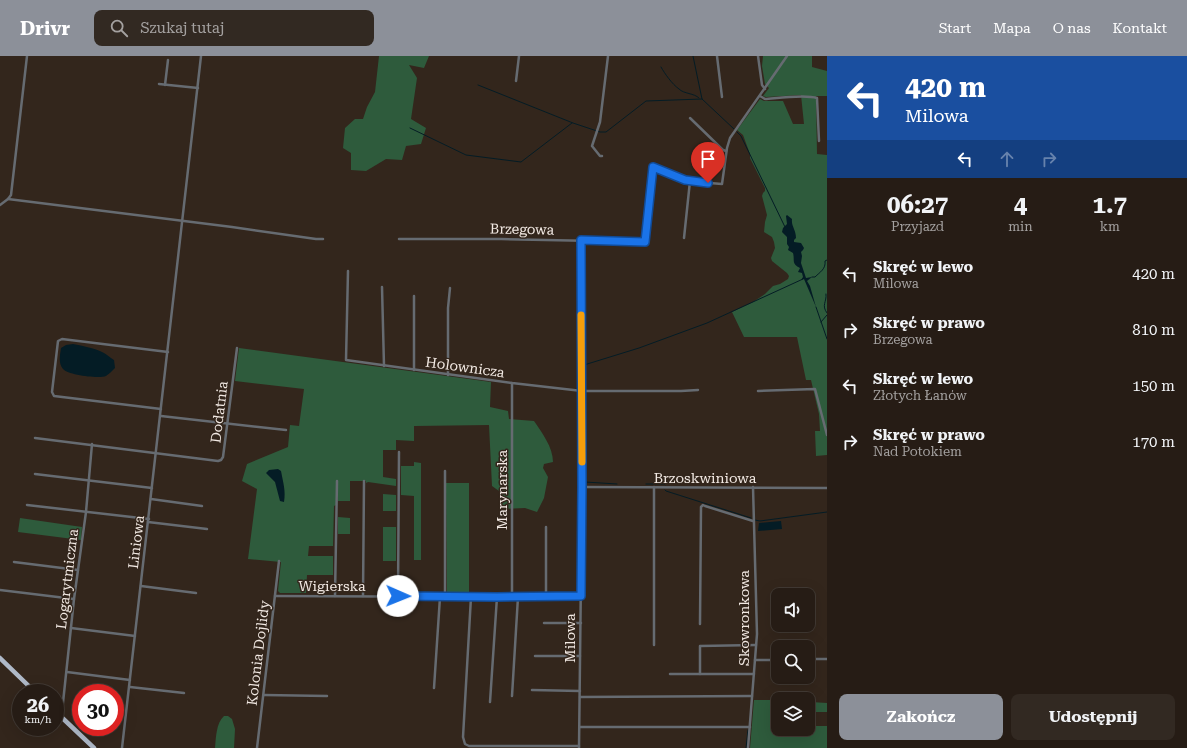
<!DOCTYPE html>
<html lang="pl">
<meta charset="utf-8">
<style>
body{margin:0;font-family:"Roboto Serif",serif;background:#322922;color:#f1f3f6;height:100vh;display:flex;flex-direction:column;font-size:15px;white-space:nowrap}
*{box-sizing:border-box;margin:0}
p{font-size:13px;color:#a4a1a0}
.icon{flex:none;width:22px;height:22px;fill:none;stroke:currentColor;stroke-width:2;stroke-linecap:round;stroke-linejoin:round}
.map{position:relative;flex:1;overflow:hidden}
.details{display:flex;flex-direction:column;background:#261c15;width:360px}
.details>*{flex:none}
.top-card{background:#1a4fa0;color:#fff;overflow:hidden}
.tools{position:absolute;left:771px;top:532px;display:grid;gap:8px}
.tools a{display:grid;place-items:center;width:44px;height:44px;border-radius:8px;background:#261c15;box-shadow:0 4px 16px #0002,0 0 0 1px #423a34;font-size:20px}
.speed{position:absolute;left:12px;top:628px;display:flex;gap:8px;font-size:20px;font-weight:700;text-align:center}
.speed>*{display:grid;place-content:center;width:52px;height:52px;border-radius:50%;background:#261c15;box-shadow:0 4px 16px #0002,0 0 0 1px #423a34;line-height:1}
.speed small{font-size:10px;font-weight:400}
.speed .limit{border:6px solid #d22;background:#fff;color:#111}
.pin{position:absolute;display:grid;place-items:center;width:34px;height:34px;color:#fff;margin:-41px -17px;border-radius:50% 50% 50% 0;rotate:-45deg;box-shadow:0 0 4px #0007}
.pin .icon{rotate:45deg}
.me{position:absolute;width:44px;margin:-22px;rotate:91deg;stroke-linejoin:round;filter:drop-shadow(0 0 3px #0008)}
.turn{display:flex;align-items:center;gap:14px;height:84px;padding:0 12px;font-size:18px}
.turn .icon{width:52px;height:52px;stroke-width:2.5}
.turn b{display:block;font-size:28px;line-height:34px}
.lanes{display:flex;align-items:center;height:38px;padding:0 12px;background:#0003;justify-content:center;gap:20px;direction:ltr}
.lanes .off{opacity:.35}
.eta{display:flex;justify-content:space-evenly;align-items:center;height:68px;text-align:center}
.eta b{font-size:24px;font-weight:700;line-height:28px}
.action{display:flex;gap:8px;margin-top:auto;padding:8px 12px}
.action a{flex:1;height:46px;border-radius:8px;background:#8c9099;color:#fff;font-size:16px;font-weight:700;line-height:46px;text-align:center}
.action a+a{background:#322922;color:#f1f3f6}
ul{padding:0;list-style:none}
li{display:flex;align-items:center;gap:12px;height:56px;padding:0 12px}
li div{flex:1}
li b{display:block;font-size:15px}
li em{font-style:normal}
header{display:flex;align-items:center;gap:24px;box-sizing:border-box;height:56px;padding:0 20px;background:#8c9099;color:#fff}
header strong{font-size:19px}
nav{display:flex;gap:22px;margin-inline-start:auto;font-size:14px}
.search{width:280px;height:36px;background:#322922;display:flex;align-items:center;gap:10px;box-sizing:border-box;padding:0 14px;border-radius:8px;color:#a4a1a0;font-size:15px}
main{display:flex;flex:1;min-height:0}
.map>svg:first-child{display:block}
.green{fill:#2e5b3c}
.water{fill:#041c25}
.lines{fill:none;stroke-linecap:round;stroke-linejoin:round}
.stream{stroke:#041c25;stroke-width:1}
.minor{stroke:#666b71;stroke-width:2.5}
.trunk{stroke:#afb9c8;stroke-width:4.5}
.route-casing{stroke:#114b97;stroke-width:10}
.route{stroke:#1a73e8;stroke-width:7}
.slow{stroke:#f59e0b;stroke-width:7}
.labels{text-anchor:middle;stroke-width:3;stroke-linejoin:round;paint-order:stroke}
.street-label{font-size:14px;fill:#f2e9e3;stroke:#33261c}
</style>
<header>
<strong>Drivr</strong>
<div class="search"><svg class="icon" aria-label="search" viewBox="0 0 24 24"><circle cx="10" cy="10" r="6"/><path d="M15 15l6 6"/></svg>Szukaj tutaj</div>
<nav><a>Start</a><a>Mapa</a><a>O nas</a><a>Kontakt</a></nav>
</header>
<main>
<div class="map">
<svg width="827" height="692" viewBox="0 0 827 692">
<rect width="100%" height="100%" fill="#33261c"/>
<g class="green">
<path d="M379 0H429L424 12 409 9 417 22 411 63 426 72 421 88 406 90 402 104 386 103 366 115 351 114V97L343 92 345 72 355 63H363L367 51 375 36Z"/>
<path d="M763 0H812V11L827 15V40H816L817 98 827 99V399L816 400 815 375H820L819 358 811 324H806L797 281H744L732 256 753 246 765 238 773 230 780 228 788 223 789 220 787 217 772 205 771 202 775 192 774 186 772 181 764 176 765 166 767 159 762 140 763 137 765 135V132L750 102V98L743 79 737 74 760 43 764 45H783L793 68H804L801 39 766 41 763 40 769 32 765 28 762 10Z"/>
<path d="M239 292 491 326 490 351 508 355 509 363 534 365C542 377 553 391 553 406L544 408 543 412 548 421 544 442 537 456 525 452 501 453 499 435 492 430 489 369 414 370V385L396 384V394H383V421L396 423V430L368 426 366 427V425H350V445H338V426L336 449 334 450 333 490H309L308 500H333V519H307L306 537H280L278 535 281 506 248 503 257 433 242 425 247 408 288 391 290 369 299 370 304 333 235 325Z"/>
<path d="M414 406 421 407V504H414V440L401 439V410H414Z"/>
<path d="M446 427H469V537H447Z"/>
<path d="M383 438 396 439V455H383Z"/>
<path d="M338 461 350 462V478H338Z"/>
<path d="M20 462 82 471 81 484 18 476Z"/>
<rect x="383" y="471" width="13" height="34"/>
<path d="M808 643 811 646 827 647V656H808Z"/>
<path d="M754 644H778V673H808V670H827V692H750Z"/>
<path d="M224 660H228L232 663 235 673 234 692H215C216 682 216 667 224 660Z"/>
</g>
<g class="water">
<path d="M787 159 792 163C791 170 796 174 796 182L794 184V186L801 187 804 192 803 194 801 196 802 200 801 207 806 222 812 221 807 225 810 230 816 251 804 223 801 224 803 221 802 217 798 216 800 212C791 208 795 204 793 197L788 194 789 191 787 188V181L782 176 783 172 787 168 786 160Z"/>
<path d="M73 288C83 290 95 292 104 297 108 299 110 302 114 304L115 312C112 315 109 318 106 320 99 323 68 319 63 313 58 307 60 299 61 292L66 289Z"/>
<path d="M278 413 281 415C283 426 286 435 284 446L280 445 275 426 266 417 269 414Z"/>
<path d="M781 465 782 473 758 475 759 467Z"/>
</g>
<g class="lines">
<g class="stream">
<path d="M693 0 702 43 734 73"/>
<path d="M661 11C665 18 672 28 679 33 684 38 694 37 699 42"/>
<path d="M478 29 573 67 600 76H606L646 45 702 43"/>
<path d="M410 72 466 99 521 106 572 67"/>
<path d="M737 76 741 80 785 171"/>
<path d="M812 221H815C820 216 826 213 825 205L827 204"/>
<path d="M826 238C827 246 821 249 827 257"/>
<path d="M816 251 827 283"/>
<path d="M821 266 827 259"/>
<path d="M584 309 639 292 707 267 803 223"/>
<path d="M580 378V426"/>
<path d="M585 426 617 428"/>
<path d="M646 428H664L665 429"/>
<path d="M665 434 666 435 751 462"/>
<path d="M755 464 760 465 827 456"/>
<path d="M746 692 748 674"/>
</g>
<g class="minor">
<path d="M717 0 722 41"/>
<path d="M758 0 762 29 765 33"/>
<path d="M516 25 519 0"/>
<path d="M159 28 198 32"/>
<path d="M165 29 168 4"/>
<path d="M760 40 765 43C778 42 805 38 817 42L819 85"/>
<path d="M690 62 723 94 726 95"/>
<path d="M602 100H600L592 90 600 66 608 0"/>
<path d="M8 143 232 171 316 183H323"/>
<path d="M0 149 8 143 11 139 27 0"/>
<path d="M684 182 690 125"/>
<path d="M399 183H501L645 186 653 111 685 125 722 128 727 92 730 82 787 0"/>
<path d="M348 215 346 304 512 327 582 335H681L698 334"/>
<path d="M382 231 384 310"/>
<path d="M414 314V240"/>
<path d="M448 319V252L450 232"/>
<path d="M758 335 815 333 827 379"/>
<path d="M161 353 54 340 52 336 58 285 62 283 168 296"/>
<path d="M161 360 286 374"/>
<path d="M35 382 218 405 221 404 223 401 237 292"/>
<path d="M445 415V541"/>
<path d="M35 418 152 432"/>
<path d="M582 431 827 432"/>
<path d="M151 443 202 450"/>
<path d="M27 449 149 463"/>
<path d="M148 466 207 473"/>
<path d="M546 471V540"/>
<path d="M14 506 78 514"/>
<path d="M141 530 196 537"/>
<path d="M0 534 74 543"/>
<path d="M275 540 491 541 581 540"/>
<path d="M335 540 337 425"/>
<path d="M363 540 364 425"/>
<path d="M398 540 399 396"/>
<path d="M471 541 463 681 465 688 469 690H579"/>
<path d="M512 541V327"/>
<path d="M544 567H581"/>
<path d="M700 568 701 451 703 449 705 450 753 465"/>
<path d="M71 572 135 580"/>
<path d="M654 589V431"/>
<path d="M535 600H580"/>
<path d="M808 603H827"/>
<path d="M755 604H778"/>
<path d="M67 616 130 624"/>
<path d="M670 618H754"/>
<path d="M700 618V590L756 589"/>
<path d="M130 631 184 637"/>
<path d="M434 632 440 541"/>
<path d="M532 634 580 635"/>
<path d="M264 639 327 640"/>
<path d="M512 640 518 541"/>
<path d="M580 641 752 640"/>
<path d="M490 646 497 541"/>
<path d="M60 659 62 656 74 543 86 456 92 388"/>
<path d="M580 671H750"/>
<path d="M122 692 201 0"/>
<path d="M257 692 279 505"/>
<path d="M579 692 582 431 581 185"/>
<path d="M748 692 757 578 753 431"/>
</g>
<g class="trunk">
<path d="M0 602 36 637"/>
<path d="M55 655 94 692"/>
</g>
</g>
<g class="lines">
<defs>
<path id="route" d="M398 540 497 541 581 540 582 431 581 184 645 186 653 111 685 124 708 127"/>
</defs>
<use href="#route" class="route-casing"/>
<use href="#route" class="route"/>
<path class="slow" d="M581 259 582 406"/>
</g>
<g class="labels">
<g class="street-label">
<text transform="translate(522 173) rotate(1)" y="5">Brzegowa</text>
<text transform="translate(465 311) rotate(8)" y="5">Holownicza</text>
<text transform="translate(219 356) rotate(-83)" y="5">Dodatnia</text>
<text x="705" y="427">Brzoskwiniowa</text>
<text transform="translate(502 434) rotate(-90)" y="5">Marynarska</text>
<text transform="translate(136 486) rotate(-83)" y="5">Liniowa</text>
<text transform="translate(67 523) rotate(-83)" y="5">Logarytmiczna</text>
<text x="332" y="535">Wigierska</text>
<text transform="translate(744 562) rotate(-90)" y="5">Skowronkowa</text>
<text transform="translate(570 582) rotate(-90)" y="5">Milowa</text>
<text transform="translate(258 597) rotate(-83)" y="5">Kolonia Dojlidy</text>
</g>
</g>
</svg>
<div class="tools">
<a><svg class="icon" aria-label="sound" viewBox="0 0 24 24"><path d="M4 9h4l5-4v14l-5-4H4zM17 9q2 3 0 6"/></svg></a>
<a><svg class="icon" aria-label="search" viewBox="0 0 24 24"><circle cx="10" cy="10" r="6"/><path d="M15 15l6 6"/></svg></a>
<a><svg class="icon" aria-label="layers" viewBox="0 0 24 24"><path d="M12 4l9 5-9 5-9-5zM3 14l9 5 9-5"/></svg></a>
</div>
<div class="speed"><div>26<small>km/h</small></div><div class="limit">30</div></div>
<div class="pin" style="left:708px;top:127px;background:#d93025"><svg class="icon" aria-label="arrive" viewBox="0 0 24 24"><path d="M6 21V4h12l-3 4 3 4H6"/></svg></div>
<svg class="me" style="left:398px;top:540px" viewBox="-20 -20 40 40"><circle r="19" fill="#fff"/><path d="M0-13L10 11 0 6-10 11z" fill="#1a73e8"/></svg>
</div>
<section class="details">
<div class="top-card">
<div class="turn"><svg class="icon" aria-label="left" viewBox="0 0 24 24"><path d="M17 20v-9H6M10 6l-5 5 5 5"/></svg><div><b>420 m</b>Milowa</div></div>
<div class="lanes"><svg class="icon" aria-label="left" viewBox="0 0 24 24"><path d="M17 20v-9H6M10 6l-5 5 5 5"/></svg><svg class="icon off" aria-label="ahead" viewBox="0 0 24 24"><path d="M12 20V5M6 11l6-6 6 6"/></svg><svg class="icon off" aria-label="right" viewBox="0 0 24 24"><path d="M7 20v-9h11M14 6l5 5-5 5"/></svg></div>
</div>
<div class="eta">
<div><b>06:27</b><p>Przyjazd</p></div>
<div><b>4</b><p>min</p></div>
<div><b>1.7</b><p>km</p></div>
</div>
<ul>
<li><svg class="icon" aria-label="left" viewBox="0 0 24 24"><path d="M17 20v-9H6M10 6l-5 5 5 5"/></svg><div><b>Skręć w lewo</b><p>Milowa</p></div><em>420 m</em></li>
<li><svg class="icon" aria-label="right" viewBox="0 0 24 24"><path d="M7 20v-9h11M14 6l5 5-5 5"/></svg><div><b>Skręć w prawo</b><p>Brzegowa</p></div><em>810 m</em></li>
<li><svg class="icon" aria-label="left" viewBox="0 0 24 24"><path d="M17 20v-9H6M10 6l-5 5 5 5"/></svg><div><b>Skręć w lewo</b><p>Złotych Łanów</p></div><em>150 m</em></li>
<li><svg class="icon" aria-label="right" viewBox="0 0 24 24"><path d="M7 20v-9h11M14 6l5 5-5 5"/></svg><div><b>Skręć w prawo</b><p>Nad Potokiem</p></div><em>170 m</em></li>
</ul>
<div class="action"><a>Zakończ</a><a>Udostępnij</a></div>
</section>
</main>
